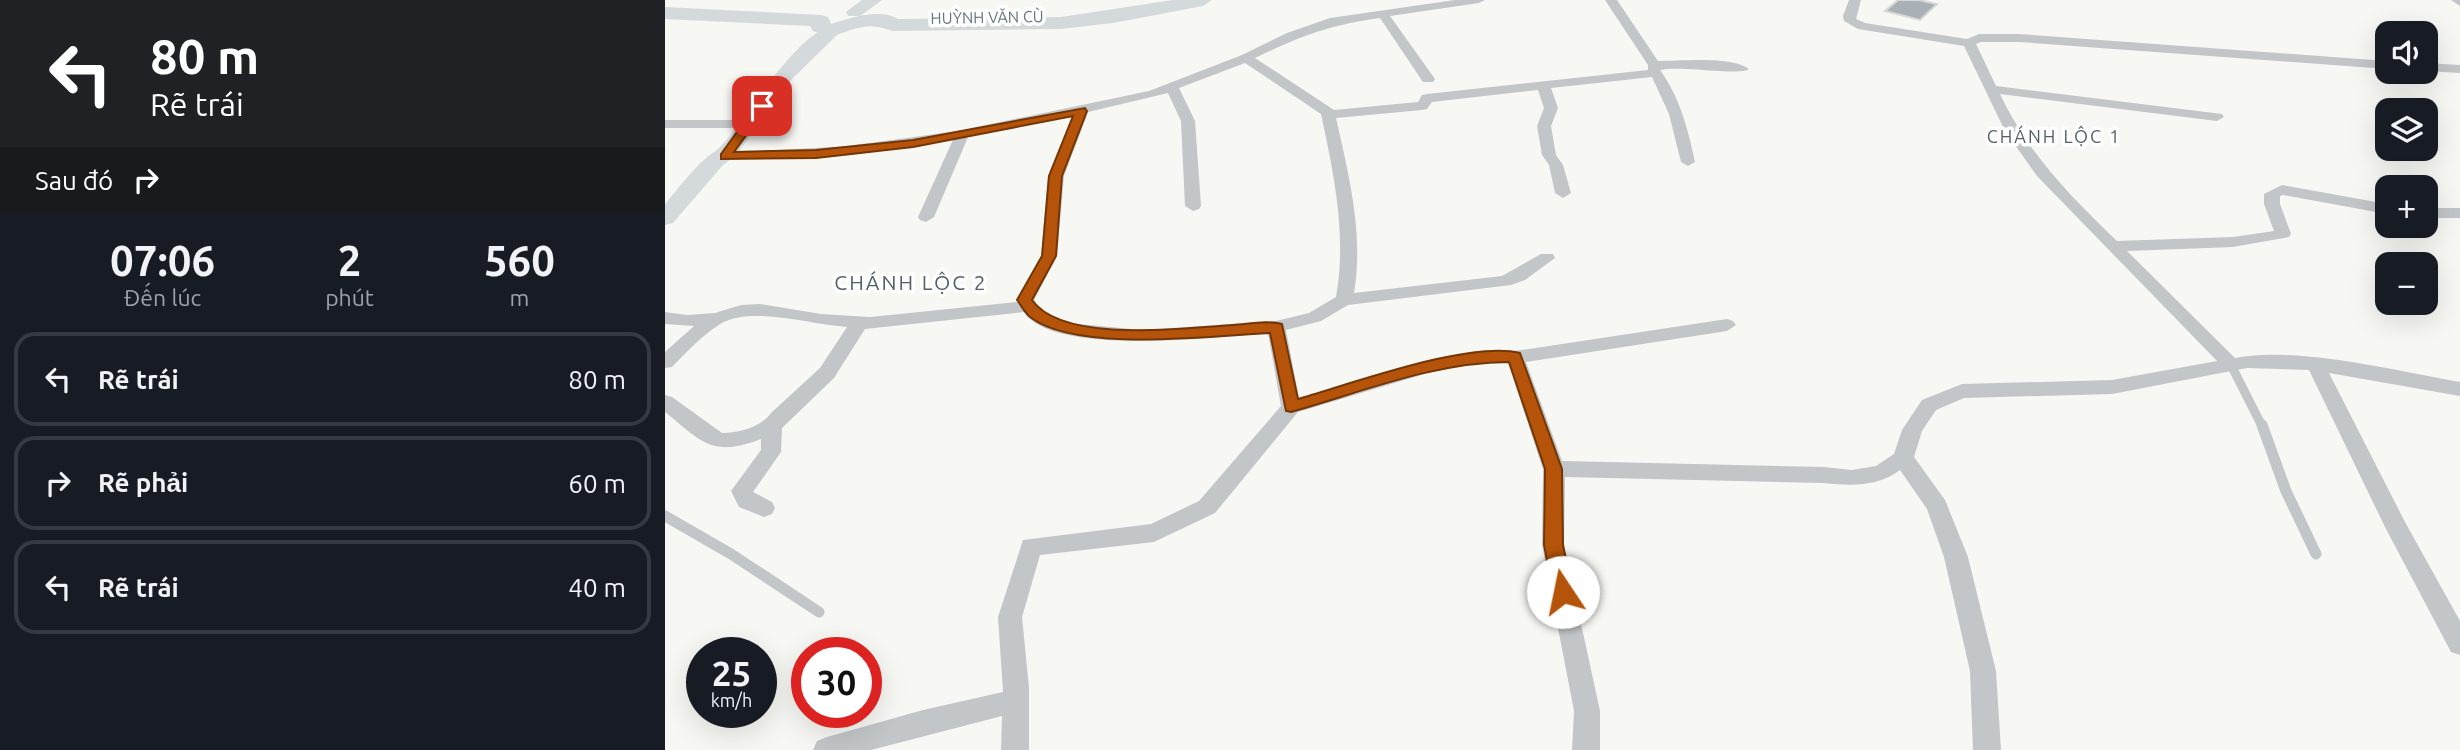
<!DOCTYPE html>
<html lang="vi">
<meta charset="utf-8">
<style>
body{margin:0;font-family:Ubuntu,sans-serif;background:#242831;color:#f1f3f6;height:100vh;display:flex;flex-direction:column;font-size:26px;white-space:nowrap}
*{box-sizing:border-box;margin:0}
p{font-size:23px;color:#9ea1a6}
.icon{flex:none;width:38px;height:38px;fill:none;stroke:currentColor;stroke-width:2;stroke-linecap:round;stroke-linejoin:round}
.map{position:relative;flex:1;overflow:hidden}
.panel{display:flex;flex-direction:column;background:#171b24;width:665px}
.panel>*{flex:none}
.guide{background:#202124;color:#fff;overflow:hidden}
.buttons{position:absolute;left:1710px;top:21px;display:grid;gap:14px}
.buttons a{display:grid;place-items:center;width:63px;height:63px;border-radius:14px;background:#171b24;box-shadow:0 7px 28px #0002;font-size:35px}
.speed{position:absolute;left:21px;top:637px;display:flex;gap:14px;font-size:35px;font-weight:700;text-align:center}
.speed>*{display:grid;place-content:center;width:91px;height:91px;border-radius:50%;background:#171b24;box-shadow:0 7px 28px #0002;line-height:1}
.speed small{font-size:18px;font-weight:400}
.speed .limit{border:10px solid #d22;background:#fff;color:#111}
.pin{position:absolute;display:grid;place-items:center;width:60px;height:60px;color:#fff;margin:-30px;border-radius:14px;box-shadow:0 4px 10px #0006}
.me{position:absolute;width:77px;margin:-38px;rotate:349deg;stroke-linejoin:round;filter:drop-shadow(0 0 5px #0008)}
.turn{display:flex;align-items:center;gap:24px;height:147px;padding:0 35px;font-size:32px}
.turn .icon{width:91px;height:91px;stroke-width:2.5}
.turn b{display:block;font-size:49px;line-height:60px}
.then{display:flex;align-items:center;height:66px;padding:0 35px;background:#0003;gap:14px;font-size:26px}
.eta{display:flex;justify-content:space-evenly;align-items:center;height:119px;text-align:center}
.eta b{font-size:42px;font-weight:700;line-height:49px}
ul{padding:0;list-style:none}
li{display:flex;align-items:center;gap:21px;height:94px;margin:0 14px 10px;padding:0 21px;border:4px solid #363941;border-radius:21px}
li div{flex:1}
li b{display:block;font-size:26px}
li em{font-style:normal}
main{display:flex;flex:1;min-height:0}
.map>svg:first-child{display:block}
.building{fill:#a9b1b6;stroke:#d8d8d6;stroke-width:2}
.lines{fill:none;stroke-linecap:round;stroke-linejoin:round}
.lane-far2{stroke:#c2c6c9;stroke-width:7}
.lane-far1{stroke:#c2c6c9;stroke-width:9}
.lane{stroke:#c2c6c9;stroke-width:11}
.street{fill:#c2c6c9;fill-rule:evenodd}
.secondary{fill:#d4d9dc;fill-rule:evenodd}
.primary{fill:#d4d9dc;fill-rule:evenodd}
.route{fill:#b45309;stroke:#753606;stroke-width:2}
.labels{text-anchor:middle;stroke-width:7;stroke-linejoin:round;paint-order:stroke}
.far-street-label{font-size:16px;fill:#667884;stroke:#fff}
.far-neighbourhood-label{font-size:18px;letter-spacing:2px;fill:#546169;stroke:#fff}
.neighbourhood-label{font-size:21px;letter-spacing:2px;fill:#546169;stroke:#fff}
</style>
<main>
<section class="panel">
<div class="guide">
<div class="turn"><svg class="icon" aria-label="left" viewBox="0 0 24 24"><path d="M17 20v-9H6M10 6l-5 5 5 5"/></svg><div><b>80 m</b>Rẽ trái</div></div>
<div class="then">Sau đó<svg class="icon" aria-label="right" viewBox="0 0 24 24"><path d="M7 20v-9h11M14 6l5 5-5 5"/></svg></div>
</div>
<div class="eta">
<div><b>07:06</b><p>Đến lúc</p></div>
<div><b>2</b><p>phút</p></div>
<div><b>560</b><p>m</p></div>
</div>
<ul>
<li><svg class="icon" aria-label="left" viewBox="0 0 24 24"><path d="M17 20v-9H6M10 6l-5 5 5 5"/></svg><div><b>Rẽ trái</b></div><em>80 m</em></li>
<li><svg class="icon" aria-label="right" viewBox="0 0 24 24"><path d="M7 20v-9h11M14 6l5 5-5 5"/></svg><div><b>Rẽ phải</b></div><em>60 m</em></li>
<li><svg class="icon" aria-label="left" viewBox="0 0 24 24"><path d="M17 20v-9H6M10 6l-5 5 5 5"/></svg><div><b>Rẽ trái</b></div><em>40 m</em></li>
</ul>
</section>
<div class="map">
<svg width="1795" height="750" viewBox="0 0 1795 750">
<rect width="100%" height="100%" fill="#f7f7f4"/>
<path class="building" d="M1233 0H1254L1272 4 1255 20 1220 11Z"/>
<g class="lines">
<path class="lane-far2" d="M61 156 179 150 297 134"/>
<path class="lane-far1" d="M1566 365 1597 426"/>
<g class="lane">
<path d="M1597 425 1621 491 1651 554"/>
<path d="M0 516 66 554 154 612"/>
</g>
<g class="street">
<path d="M790 0H820L814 3 725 16 770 79 768 82H758L715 18C664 25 636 36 590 58L669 110 753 102 757 95 762 94 983 70V65L940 0H952L993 61C1016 61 1067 56 1084 69 1076 76 1015 65 995 70 1015 98 1023 129 1030 162L1023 166 1016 162 1004 114 987 77 886 88 893 108 886 126 891 155 898 165 906 193 898 198 890 193 884 165 877 155 872 126 879 108 873 90 767 102 762 109 757 110 671 118C684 176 699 234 689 293L837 276 876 254H888L890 258 860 280 846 285 683 305 656 321 621 330 634 398 765 360 811 351H850L1062 319 1068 321 1071 325 1062 331 861 362 897 461 1159 467 1187 470 1211 466 1229 454 1237 430 1257 400 1297 384 1447 380 1552 361 1372 176 1340 131 1299 46 1193 29 1179 21 1178 16 1184 0H1196L1191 19 1200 23 1302 39 1314 34H1354L1722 61V69L1354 42H1316L1311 44 1331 86 1557 114 1559 117 1552 121 1335 94C1362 152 1406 197 1452 241L1568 237 1609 231 1599 204V194L1617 185 1722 204V214L1618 195 1615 196V204L1626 234 1624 237 1568 247 1462 251 1570 358C1633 346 1731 371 1795 382V396L1664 373 1740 522 1795 621V655L1786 652 1720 527 1644 370 1582 368 1447 394 1299 398 1271 410 1257 431 1249 457 1280 500 1303 557 1331 671 1336 750H1308L1305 671 1279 557 1262 509 1235 470C1212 487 1186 486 1159 483L900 477 899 545 935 711V750H907L909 711 877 545 878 469 843 363H811L766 372 633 412 550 513 489 542 375 555 357 617 364 688V750H336L337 716 206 750H148L152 741 162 737 258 710 338 692 333 617 358 540 486 524 534 501 616 406 603 333C554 337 387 357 359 312L200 329 169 378 117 428 116 452 88 492 107 502 110 508 107 514 99 517 74 507 66 491 96 450V439C47 458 37 442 0 412V395L7 397 57 433C74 433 96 427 106 413L155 368 182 327C146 325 89 306 57 323 38 334 22 352 7 367L0 368V352L29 326 0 324V312L22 315 50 313 76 305 95 304 156 314 205 317 352 302 376 256 383 176 408 115 303 137 269 217 261 222 255 220 253 217 292 131 484 91 577 55 622 33 665 18ZM580 63 656 114C669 175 682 235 671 297L644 313 611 321 478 330 403 323 375 310 369 300 392 256 399 176 423 112 503 93 516 121 520 206 528 211 534 209 536 206 530 121 514 88Z"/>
<path d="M1786 0H1795V6Z"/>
<path d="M1760 63 1795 65V73L1760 71Z"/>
<path d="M0 120H81L88 124 81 128H0Z"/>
<rect x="1760" y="208" width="35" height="10"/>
</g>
<g class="secondary">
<path d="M197 0H217L195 16H183L181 12Z"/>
<path d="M166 26 172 27 175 31 172 35 127 79 71 155 57 166 8 223 0 225V204C13 189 25 172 40 159 45 154 52 151 57 145 82 118 130 35 166 26Z"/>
</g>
<path class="primary" d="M508 0H547L538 6 448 23 396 29 228 31C218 28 210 25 199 27 175 30 175 41 148 31L145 26 0 19V7L156 15 163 17 166 24C186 18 214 8 233 19L396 17Z"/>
</g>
<path class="route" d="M97 102 103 106 69 152 151 150 248 140 420 108 422 111 397 176 391 256 367 300C398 344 520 328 568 325 584 324 602 320 617 324L633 399C686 384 806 340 855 353L897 469 898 545 908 592 905 598 898 600 891 598 888 592 879 545 880 469 844 362C770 362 697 392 626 412L621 411 605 333C547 336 411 353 365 317 360 313 356 305 352 300L377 256 384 176 408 116 248 147 151 158 56 159V154L93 103Z"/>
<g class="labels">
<g class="far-street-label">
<text transform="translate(322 17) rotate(-1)" y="6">HUỲNH VĂN CÙ</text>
</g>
<g class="far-neighbourhood-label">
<text x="1389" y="143">CHÁNH LỘC 1</text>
</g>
<g class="neighbourhood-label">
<text x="246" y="290">CHÁNH LỘC 2</text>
</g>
</g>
</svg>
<div class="buttons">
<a><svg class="icon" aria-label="sound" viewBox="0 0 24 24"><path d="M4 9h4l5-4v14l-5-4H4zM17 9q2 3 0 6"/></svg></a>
<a><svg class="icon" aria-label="layers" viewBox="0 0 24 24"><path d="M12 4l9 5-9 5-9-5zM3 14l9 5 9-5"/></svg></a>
<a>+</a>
<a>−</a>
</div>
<div class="speed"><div>25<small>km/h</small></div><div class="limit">30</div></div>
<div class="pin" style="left:97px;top:106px;background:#d93025"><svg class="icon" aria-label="arrive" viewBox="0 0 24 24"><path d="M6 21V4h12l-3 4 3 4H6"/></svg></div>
<svg class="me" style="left:898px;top:592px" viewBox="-20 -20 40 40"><circle r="19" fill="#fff"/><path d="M0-13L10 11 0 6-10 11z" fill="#b45309"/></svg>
</div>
</main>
